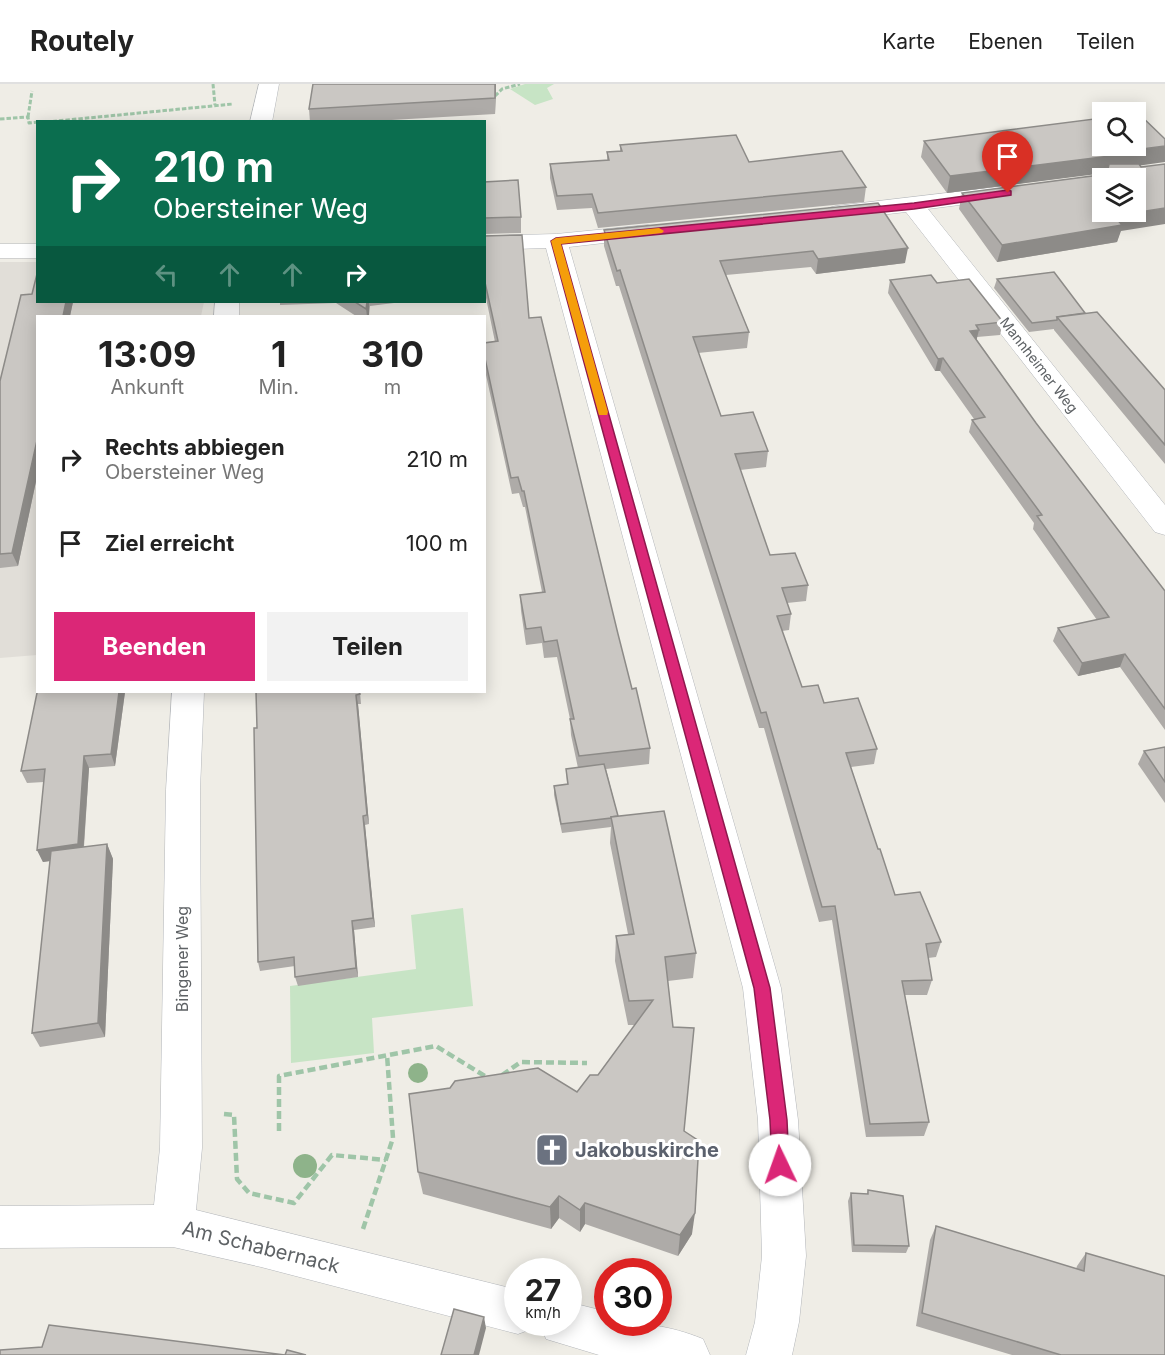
<!DOCTYPE html>
<html lang="de">
<style>
body{margin:0;font-family:Inter,sans-serif;background:#f2f2f2;color:#222;height:100vh;display:flex;flex-direction:column;font-size:22px;white-space:nowrap}
*{box-sizing:border-box;margin:0}
p{font-size:20px;color:#767676}
.icon{flex:none;width:33px;height:33px;fill:none;stroke:currentColor;stroke-width:2;stroke-linecap:round;stroke-linejoin:round}
.map{position:relative;flex:1;overflow:hidden}
.side{position:absolute;left:36px;top:231px;width:450px;height:378px;display:flex;flex-direction:column;background:#fff;border-radius:0px;box-shadow:0 3px 15px #0003}
.side>*{flex:none}
.top-card{position:absolute;left:36px;top:36px;width:450px;height:183px;border-radius:0px;box-shadow:0 3px 15px #0003;background:#0b6e4f;color:#fff;overflow:hidden}
.controls{position:absolute;left:1092px;top:18px;display:grid;gap:12px}
.controls a{display:grid;place-items:center;width:54px;height:54px;border-radius:0px;background:#fff;box-shadow:0 3px 15px #0003;font-size:30px}
.speed{position:absolute;left:504px;top:1174px;display:flex;gap:12px;font-size:30px;font-weight:700;text-align:center}
.speed>*{display:grid;place-content:center;width:78px;height:78px;border-radius:50%;background:#fff;box-shadow:0 3px 15px #0003;line-height:1}
.speed small{font-size:15px;font-weight:400}
.speed .limit{border:9px solid #d22;background:#fff;color:#111}
.pin{position:absolute;display:grid;place-items:center;width:51px;height:51px;color:#fff;margin:-62px -26px;border-radius:50% 50% 50% 0;rotate:-45deg;box-shadow:0 0 6px #0007}
.pin .icon{rotate:45deg}
.me{position:absolute;width:66px;margin:-33px;rotate:357deg;stroke-linejoin:round;filter:drop-shadow(0 0 4px #0008)}
.turn{display:flex;align-items:center;gap:21px;height:126px;padding:0 18px;font-size:27px}
.turn .icon{width:78px;height:78px;stroke-width:2.5}
.turn b{display:block;font-size:42px;line-height:51px}
.lanes{display:flex;align-items:center;height:57px;padding:0 18px;background:#0003;justify-content:center;gap:30px;direction:ltr}
.lanes .off{opacity:.35}
.eta{display:flex;justify-content:space-evenly;align-items:center;height:102px;text-align:center}
.eta b{font-size:36px;font-weight:700;line-height:42px}
.primary-button{display:flex;gap:12px;margin-top:auto;padding:12px 18px}
.primary-button a{flex:1;height:69px;border-radius:0px;background:#db2777;color:#fff;font-size:24px;font-weight:700;line-height:69px;text-align:center}
.primary-button a+a{background:#f2f2f2;color:#222}
ul{padding:0;list-style:none}
li{display:flex;align-items:center;gap:18px;height:84px;padding:0 18px}
li div{flex:1}
li b{display:block;font-size:22px}
li em{font-style:normal}
header{display:flex;align-items:center;gap:36px;box-sizing:border-box;height:84px;padding:0 30px;background:#fff;border-bottom:2px solid #e0e0e0}
header strong{font-size:28px}
nav{display:flex;gap:33px;margin-inline-start:auto;font-size:21px}
.map>svg:first-child{display:block}
.education{fill:#e1ded8}
.green{fill:#c7e4c5}
.lines{fill:none;stroke-linecap:round;stroke-linejoin:round}
.minor-casing{stroke:#b3b6ba;stroke-width:1}
.path-far1{stroke:#9fc5a8;stroke-width:3;stroke-dasharray:4.5 2;stroke-linecap:butt}
.path{stroke:#9fc5a8;stroke-width:4.5;stroke-dasharray:8 4;stroke-linecap:butt}
.minor{fill:#fff;fill-rule:evenodd}
.tree{fill:#8eb38a}
.wall{fill:#aeaba8}
.shaded-wall{fill:#8d8b88}
.building{fill:#cac7c3;stroke:#8d8b88;stroke-width:1.5;fill-rule:evenodd}
.route{fill:#db2777;stroke:#8e194d;stroke-width:1.5}
.slow{fill:#f59e0b}
.labels{text-anchor:middle;stroke-width:6;stroke-linejoin:round;paint-order:stroke}
.far-street-label{font-size:14px;fill:#5e6265;stroke:#fff}
.street-label{font-size:16px;fill:#5e6265;stroke:#fff}
.near-worship-label{font-size:20px;font-weight:bold;fill:#5b616d;stroke:#fff;text-anchor:start}
.near-street-label{font-size:20px;fill:#5e6265;stroke:#fff}
</style>
<header>
<strong>Routely</strong>
<nav><a>Karte</a><a>Ebenen</a><a>Teilen</a></nav>
</header>
<div class="map">
<svg width="1165" height="1271" viewBox="0 0 1165 1271">
<rect width="100%" height="100%" fill="#efede6"/>
<path class="education" d="M0 178H37L38 218H204L201 232H38L37 571 0 574Z"/>
<g class="green">
<path d="M525 0H554L547 4 553 15 535 21 510 5Z"/>
<path d="M463 824 473 922 372 934 374 969 291 979 290 902 416 885 411 831Z"/>
</g>
<g class="lines">
<defs>
<g id="minor">
<path d="M259 0H279L272 38H250Z"/>
<path d="M1006 102 1014 104 1017 109 1014 114 928 125 1165 421V451L1155 448 906 128 836 136 828 134 824 129 828 124 836 122Z"/>
<path d="M648 141 656 143 660 148 656 153 569 163 781 904 798 1036 806 1172 799 1238 792 1271H746L755 1238 762 1172 758 1036 743 904 546 164 484 166V152L556 150Z"/>
<rect x="0" y="160" width="38" height="14"/>
<path d="M215 218H239V232H214Z"/>
<path d="M172 608H204L200 706 202 1064 196 1126 518 1206V1239H536L534 1244 518 1250 261 1183 173 1163 0 1164V1122L154 1121 160 1064 166 706Z"/>
<path d="M568 1218 608 1228V1239C644 1239 668 1241 703 1255L710 1271H599L546 1255 540 1239H568Z"/>
</g>
</defs>
<use href="#minor" class="minor-casing"/>
<g class="path-far1">
<path d="M213 0 215 21"/>
<path d="M495 12 502 5 520 0"/>
<path d="M28 33 32 7"/>
<path d="M0 35 28 33 29 39 38 38"/>
<path d="M46 38 233 20"/>
</g>
<g class="path">
<path d="M502 991 521 978 587 979"/>
<path d="M224 1030 234 1031 237 1095 249 1109 294 1119 332 1071 386 1076"/>
<path d="M279 1047V992L436 962 488 994"/>
<path d="M363 1145 393 1054 387 971"/>
</g>
<use href="#minor" class="minor"/>
</g>
<g class="tree">
<circle cx="418" cy="989" r="10"/>
<circle cx="305" cy="1082" r="12"/>
</g>
<g class="wall">
<path d="M496 0 495 30 357 38H310L309 25Z"/>
<path d="M924 57 1140 81 1117 158 997 178 959 125 962 109 1106 90 1107 88 947 109 921 73Z"/>
<path d="M620 61 749 78 866 103 864 118 598 144 592 124 557 126 550 94V80L607 76V68H620Z"/>
<path d="M484 98 521 133V149L484 150Z"/>
<path d="M878 119 905 179 816 190 811 183 726 191 749 248 747 264 698 269 721 332 768 367 766 383 740 386 770 471 808 501 806 517 787 519 791 530 789 546 782 547 802 603 824 619 877 665 874 680 851 683 878 765 895 811 941 858 936 873 928 874 932 896 927 911H905L929 1038 924 1052 866 1053 832 836 819 838 764 644H759L619 202H616L604 162V146Z"/>
<path d="M484 152 529 234 632 605 650 664 649 680 606 685 618 732 696 869 693 894 668 897 684 1047 692 1150 678 1172 585 1140 580 1148 559 1134 551 1145 423 1110 418 1088 577 1008 598 991 635 941H628L615 877 616 852 628 850 610 759 611 743 562 749 554 711V702L567 700 566 685 578 684 571 651 570 635 557 573 544 574 542 559 526 561 521 527 520 511 542 508 525 423H523L519 409 512 410 484 282V259L495 258 485 209H484Z"/>
<path d="M38 186V218H73L70 232H38V388L18 482 0 484V297L21 211 32 210Z"/>
<path d="M997 195 1085 229 1165 306V380L1054 246V245L1029 248 994 204Z"/>
<path d="M890 196 937 199 1003 238 1000 251 977 253V256L1036 339 1165 507V646L1120 583 1078 592 1053 557 1058 544 1097 536 1033 445 1034 439 969 348 972 336 974 335 940 287H935L888 209Z"/>
<path d="M280 218H402L370 222 369 232H356L336 219 280 221Z"/>
<path d="M38 608H125L115 682 89 684 84 763 107 760 113 775 105 953 40 963 32 949 50 777 43 778 37 766 44 698 27 699 21 687Z"/>
<path d="M360 608 361 620H358L369 740 365 741 375 843 354 846 358 893 298 902 295 893V882L260 887 258 878 257 644Z"/>
<path d="M1165 663V719L1138 680 1144 667Z"/>
<path d="M868 1106 909 1162 906 1169 852 1168 848 1117 851 1109 867 1110Z"/>
<path d="M936 1142 1076 1185 1077 1182 1086 1169 1165 1271H1012L916 1242 930 1156Z"/>
</g>
<g class="shaded-wall">
<path d="M495 0H496L495 30Z"/>
<path d="M1165 62V78L1115 85 1109 80 1107 88 1105 89 947 109 950 92Z"/>
<path d="M1165 124V140L1121 147 1117 158 997 178 1002 161 1114 132Z"/>
<path d="M908 164 905 179 816 190 818 175Z"/>
<path d="M66 218H73L70 232H63Z"/>
<path d="M367 218H369V232H367L366 225Z"/>
<path d="M979 246 976 258 970 247Z"/>
<path d="M943 274 940 287H935L938 275Z"/>
<path d="M38 352V388L18 482 12 469Z"/>
<path d="M1125 570 1120 583 1078 592 1082 579Z"/>
<path d="M119 608H125L115 682 111 670Z"/>
<path d="M356 611 358 620 369 740 367 731Z"/>
<path d="M84 672 89 684 83 772 43 778 37 766Z"/>
<path d="M363 732 365 741 375 843 373 834Z"/>
<path d="M107 760 113 775 105 953 98 939Z"/>
<path d="M352 837 354 846 358 893 356 884Z"/>
<path d="M559 1112V1134L551 1145 550 1123Z"/>
<path d="M585 1119V1140L580 1148V1126Z"/>
<path d="M695 1129 692 1150 678 1172 680 1151Z"/>
<path d="M484 1233 486 1244 479 1271H474Z"/>
</g>
<g class="building">
<path d="M313 0H495V14L309 25Z"/>
<path d="M1138 29 1165 55V62L1119 68 1110 72 950 92 924 57 1102 34V62H1136V30Z"/>
<path d="M736 51 749 78 842 67 866 103 598 129 592 110 557 112 550 80 609 76 607 68 622 67 620 61Z"/>
<path d="M1109 80H1139L1141 83 1165 80V124L1114 132 1122 141 1002 161 962 109 1107 90ZM1102 94H1136V128H1102Z"/>
<path d="M518 96 521 133 484 134V98Z"/>
<path d="M878 119 908 164 818 175 813 167 720 177 749 248 693 253 721 332 753 328 768 367 735 370 770 471 795 469 808 501 782 504 791 530 777 532 802 603 818 601 824 619 858 614 877 665 846 669 878 765H880L895 811 920 808 941 858 926 860 932 896 902 897 929 1038 870 1040 835 822 822 823 766 628 761 629 620 186 617 187 604 146Z"/>
<path d="M522 151 529 234 541 233 618 550 632 605 636 604 650 664 579 672 570 635H574L557 556 544 558 541 543 526 545 520 511 545 508 524 407H522L518 393 511 394 484 270V259L498 257 484 194V152Z"/>
<path d="M38 186V218H66L63 232H38V352L12 469 0 470V297L21 211 32 210Z"/>
<path d="M1054 188 1085 229 1057 233V236L1032 239 997 195Z"/>
<path d="M931 191 937 199 969 195 1003 238 976 241 979 246 970 247 1036 339 1165 507V625L1125 570 1082 579 1058 544 1109 533 1037 432 1042 431 972 336 985 333 943 274 938 275 890 196Z"/>
<path d="M355 218H367L366 225Z"/>
<path d="M1097 228 1165 306V361L1057 233Z"/>
<path d="M38 604V608H119L111 670 84 672 78 760 37 766 45 685 21 687Z"/>
<path d="M256 608H359L360 610 356 611 367 731 363 732 373 834 352 837 356 884 295 893 294 873 258 878 254 644H257Z"/>
<path d="M1165 663V698L1144 667Z"/>
<path d="M604 680 618 732 611 733V734L561 740 554 702 568 700 566 685Z"/>
<path d="M664 727 696 869 665 873 673 943 694 944 684 1047 699 1057 695 1129 680 1151 585 1119 580 1126 559 1112 550 1123 418 1088 409 1010 450 1004 455 997 538 984 577 1008 590 991H598L653 916 629 917 616 852 634 850 611 733Z"/>
<path d="M107 760 98 939 32 949 51 767Z"/>
<path d="M868 1106 903 1112 909 1162 854 1161 851 1109 868 1110Z"/>
<path d="M936 1142 1084 1187 1086 1169 1165 1192V1271H1061L922 1229Z"/>
<path d="M454 1225 484 1233 474 1271H441Z"/>
<path d="M49 1241 285 1271 287 1266 306 1271H0V1266L42 1263Z"/>
</g>
<path class="route" d="M1008 106 1011 107V111L914 125 561 160 770 904 787 1036 789 1081 786 1087 780 1089 774 1087 772 1081 770 1036 754 904 551 157 556 154 914 119Z"/>
<path class="slow" d="M659 144 664 147 662 149 561 160 608 328 607 331H599L551 157 556 154Z"/>
<defs>
<symbol id="church-square" viewBox="-11 -11 22 22"><rect x="-9" y="-9" width="18" height="18" rx="4" fill="#6b7280" stroke="#fff"/><path d="M-1.2-6h2.4v3.5h3.3v2.4h-3.3V6h-2.4V-.1h-3.3v-2.4h3.3Z" fill="#fff"/></symbol>
</defs>
<g fill-rule="evenodd">
<use href="#church-square" x="533" y="1047" width="38" height="38"/>
</g>
<g class="labels">
<g class="far-street-label">
<text transform="translate(1039 281) rotate(52)" y="5">Mannheimer Weg</text>
</g>
<g class="street-label">
<text transform="translate(182 875) rotate(-90)" y="6">Bingener Weg</text>
</g>
<g class="near-worship-label">
<text x="575" y="1073">Jakobuskirche</text>
</g>
<g class="near-street-label">
<text transform="translate(261 1163) rotate(14)" y="7">Am Schabernack</text>
</g>
</g>
</svg>
<div class="controls">
<a><svg class="icon" aria-label="search" viewBox="0 0 24 24"><circle cx="10" cy="10" r="6"/><path d="M15 15l6 6"/></svg></a>
<a><svg class="icon" aria-label="layers" viewBox="0 0 24 24"><path d="M12 4l9 5-9 5-9-5zM3 14l9 5 9-5"/></svg></a>
</div>
<div class="speed"><div>27<small>km/h</small></div><div class="limit">30</div></div>
<div class="pin" style="left:1008px;top:109px;background:#d93025"><svg class="icon" aria-label="arrive" viewBox="0 0 24 24"><path d="M6 21V4h12l-3 4 3 4H6"/></svg></div>
<svg class="me" style="left:780px;top:1081px" viewBox="-20 -20 40 40"><circle r="19" fill="#fff"/><path d="M0-13L10 11 0 6-10 11z" fill="#db2777"/></svg>
<div class="top-card">
<div class="turn"><svg class="icon" aria-label="right" viewBox="0 0 24 24"><path d="M7 20v-9h11M14 6l5 5-5 5"/></svg><div><b>210 m</b>Obersteiner Weg</div></div>
<div class="lanes"><svg class="icon off" aria-label="left" viewBox="0 0 24 24"><path d="M17 20v-9H6M10 6l-5 5 5 5"/></svg><svg class="icon off" aria-label="ahead" viewBox="0 0 24 24"><path d="M12 20V5M6 11l6-6 6 6"/></svg><svg class="icon off" aria-label="ahead" viewBox="0 0 24 24"><path d="M12 20V5M6 11l6-6 6 6"/></svg><svg class="icon" aria-label="right" viewBox="0 0 24 24"><path d="M7 20v-9h11M14 6l5 5-5 5"/></svg></div>
</div>
<section class="side">
<div class="eta">
<div><b>13:09</b><p>Ankunft</p></div>
<div><b>1</b><p>Min.</p></div>
<div><b>310</b><p>m</p></div>
</div>
<ul>
<li><svg class="icon" aria-label="right" viewBox="0 0 24 24"><path d="M7 20v-9h11M14 6l5 5-5 5"/></svg><div><b>Rechts abbiegen</b><p>Obersteiner Weg</p></div><em>210 m</em></li>
<li><svg class="icon" aria-label="arrive" viewBox="0 0 24 24"><path d="M6 21V4h12l-3 4 3 4H6"/></svg><div><b>Ziel erreicht</b></div><em>100 m</em></li>
</ul>
<div class="primary-button"><a>Beenden</a><a>Teilen</a></div>
</section>
</div>
